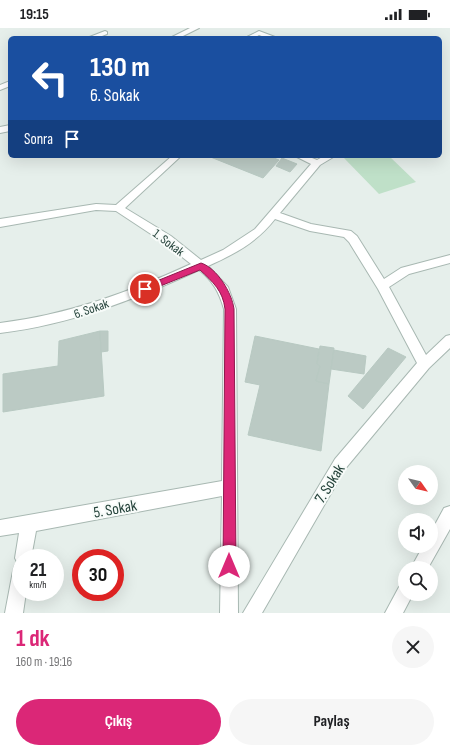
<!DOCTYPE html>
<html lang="tr">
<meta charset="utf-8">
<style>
body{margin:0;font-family:"Sofia Sans Condensed",sans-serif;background:#f6f6f6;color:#202124;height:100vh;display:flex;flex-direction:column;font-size:15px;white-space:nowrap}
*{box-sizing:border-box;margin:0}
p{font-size:13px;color:#757577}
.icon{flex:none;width:22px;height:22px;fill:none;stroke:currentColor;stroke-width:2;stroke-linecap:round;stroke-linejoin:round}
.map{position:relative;height:585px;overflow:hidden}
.details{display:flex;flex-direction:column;background:#fff;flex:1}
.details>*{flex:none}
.hud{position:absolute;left:8px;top:8px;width:434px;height:122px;border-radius:6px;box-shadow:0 4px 16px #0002;background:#1a4fa0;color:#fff;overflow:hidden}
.needle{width:26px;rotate:124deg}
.tools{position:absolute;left:398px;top:437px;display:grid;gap:8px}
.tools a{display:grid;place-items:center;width:40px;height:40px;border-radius:50%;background:#fff;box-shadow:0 4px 16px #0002;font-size:20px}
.speed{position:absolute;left:12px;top:521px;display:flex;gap:8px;font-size:20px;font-weight:700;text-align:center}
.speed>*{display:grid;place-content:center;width:52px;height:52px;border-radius:50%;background:#fff;box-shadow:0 4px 16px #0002;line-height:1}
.speed small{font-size:10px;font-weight:400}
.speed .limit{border:6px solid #d22;background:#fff;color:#111}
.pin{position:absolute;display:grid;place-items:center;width:34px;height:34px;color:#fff;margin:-17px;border:2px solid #fff;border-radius:50%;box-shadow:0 1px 4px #0007}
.me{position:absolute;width:44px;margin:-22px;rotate:0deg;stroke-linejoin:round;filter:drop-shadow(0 0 3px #0008)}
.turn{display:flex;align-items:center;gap:14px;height:84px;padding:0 16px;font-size:18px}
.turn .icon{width:52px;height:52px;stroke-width:2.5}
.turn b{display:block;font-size:28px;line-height:34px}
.then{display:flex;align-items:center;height:38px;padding:0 16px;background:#0003;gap:8px;font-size:15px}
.round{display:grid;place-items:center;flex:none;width:42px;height:42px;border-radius:21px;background:#f6f6f6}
.summary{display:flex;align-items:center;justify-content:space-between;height:68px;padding:0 16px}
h1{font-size:24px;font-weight:700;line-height:30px;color:#db2777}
.primary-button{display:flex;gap:8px;margin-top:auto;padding:8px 16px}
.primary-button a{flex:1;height:46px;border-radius:24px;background:#db2777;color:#fff;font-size:16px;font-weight:700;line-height:46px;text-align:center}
.primary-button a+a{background:#f6f6f6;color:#202124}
.status{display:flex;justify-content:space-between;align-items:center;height:28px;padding:0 20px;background:#fff;direction:ltr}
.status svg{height:11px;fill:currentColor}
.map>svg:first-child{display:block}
.green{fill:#bfe0c8}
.building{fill:#bbcac4;stroke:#b8c9c2}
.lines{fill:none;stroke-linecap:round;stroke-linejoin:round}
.minor-casing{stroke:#a8b8b2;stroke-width:2}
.minor{fill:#fff;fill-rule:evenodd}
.route{fill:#db2777;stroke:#8e194d}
.labels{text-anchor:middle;stroke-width:4;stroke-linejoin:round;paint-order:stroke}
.street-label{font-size:13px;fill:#24423a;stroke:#f7fbf9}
.near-street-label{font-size:16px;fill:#24423a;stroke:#f7fbf9}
</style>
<div class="status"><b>19:15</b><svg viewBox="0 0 49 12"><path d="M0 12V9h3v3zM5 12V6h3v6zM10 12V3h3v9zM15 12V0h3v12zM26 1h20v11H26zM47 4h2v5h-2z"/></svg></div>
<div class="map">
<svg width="450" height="585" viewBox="0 0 450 585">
<rect width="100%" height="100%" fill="#e6efeb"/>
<path class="green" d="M347 128H389L416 154 379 166 343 129Z"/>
<g class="building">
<path d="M208 128H269L279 132 263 150Z"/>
<path d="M282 130 297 136 290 144 276 138Z"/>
<path d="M100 303 104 368 3 384V346L58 338 59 313Z"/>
<path d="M100 303H108V323L101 324Z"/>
<path d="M255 308 319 321 317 336 320 338 316 353 329 356 321 423 248 407 260 357 245 354Z"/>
<path d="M320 318 334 320 329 356 316 353 320 338 317 336Z"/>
<path d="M388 320 406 329 363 381 348 368Z"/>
<path d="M334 322 366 328 364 346 331 341Z"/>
</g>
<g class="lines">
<defs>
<g id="minor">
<path d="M190 0H199L179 10H170Z"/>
<path d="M105 3 107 4V6L97 10H87Z"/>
<path d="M259 3 275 9 276 10H267L259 7 254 10H245Z"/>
<path d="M10 53V58L0 62V57Z"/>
<path d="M10 97V103L0 105V99Z"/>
<path d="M172 128H181L125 180 171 208 201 232 223 222 255 201 311 136 295 128H307L317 132 324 128H335L320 137 280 185 311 196 351 203 357 208 384 251 401 240 450 227V235L409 246 389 259 426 327 446 308 450 307V320L429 340 345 441 262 585H243L335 431 417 335 378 261 349 214 344 209 310 203 275 191C257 214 235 226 208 238L228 259 236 281 238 585H220L222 468 36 503 31 530H21V564H26L23 585H5L13 543 15 537 18 536 15 530 19 505 0 508V492L222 453 224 281C219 264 213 253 199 242 136 271 69 297 0 305V295C67 287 130 264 191 236L163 214 116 183 96 182 0 199V191L96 176 116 177Z"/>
<path d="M450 478V501L428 540H411L423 518H431V504L444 480Z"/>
<path d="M405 556V566H413L403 585H385L399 559Z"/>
</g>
</defs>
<use href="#minor" class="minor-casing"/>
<use href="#minor" class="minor"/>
</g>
<path class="route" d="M201 235C217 240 232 265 234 281L236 538 234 542 229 544 225 542 223 538 225 281C223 263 213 254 200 242L148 263 145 264 140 261 142 259Z"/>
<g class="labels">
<g class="street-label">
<text transform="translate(169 214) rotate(37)" y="5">1. Sokak</text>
<text transform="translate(91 280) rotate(-19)" y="5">6. Sokak</text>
</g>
<g class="near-street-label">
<text transform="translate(329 455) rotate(-58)" y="6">7. Sokak</text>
<text transform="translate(115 480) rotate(-10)" y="6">5. Sokak</text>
</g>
</g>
</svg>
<div class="tools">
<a><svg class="needle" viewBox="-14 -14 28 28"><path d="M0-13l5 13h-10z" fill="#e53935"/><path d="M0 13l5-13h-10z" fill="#757577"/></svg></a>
<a><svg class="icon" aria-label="sound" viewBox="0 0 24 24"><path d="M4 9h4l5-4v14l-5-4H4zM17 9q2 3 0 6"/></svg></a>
<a><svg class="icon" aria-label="search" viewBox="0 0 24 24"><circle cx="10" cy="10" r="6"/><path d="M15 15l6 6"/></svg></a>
</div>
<div class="speed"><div>21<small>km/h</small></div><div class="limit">30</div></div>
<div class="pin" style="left:145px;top:261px;background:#d93025"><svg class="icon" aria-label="arrive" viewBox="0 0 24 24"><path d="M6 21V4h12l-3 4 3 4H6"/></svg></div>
<svg class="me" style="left:229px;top:538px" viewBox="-20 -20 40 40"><circle r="19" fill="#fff"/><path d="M0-13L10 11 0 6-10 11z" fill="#db2777"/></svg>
<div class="hud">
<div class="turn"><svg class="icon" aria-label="left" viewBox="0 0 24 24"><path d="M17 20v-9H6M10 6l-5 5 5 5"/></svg><div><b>130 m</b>6. Sokak</div></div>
<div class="then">Sonra<svg class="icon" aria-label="arrive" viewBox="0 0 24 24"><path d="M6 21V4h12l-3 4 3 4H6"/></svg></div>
</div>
</div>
<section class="details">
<div class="summary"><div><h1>1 dk</h1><p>160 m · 19:16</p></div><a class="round"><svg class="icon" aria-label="close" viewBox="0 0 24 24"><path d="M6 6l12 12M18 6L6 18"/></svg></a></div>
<div class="primary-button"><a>Çıkış</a><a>Paylaş</a></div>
</section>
